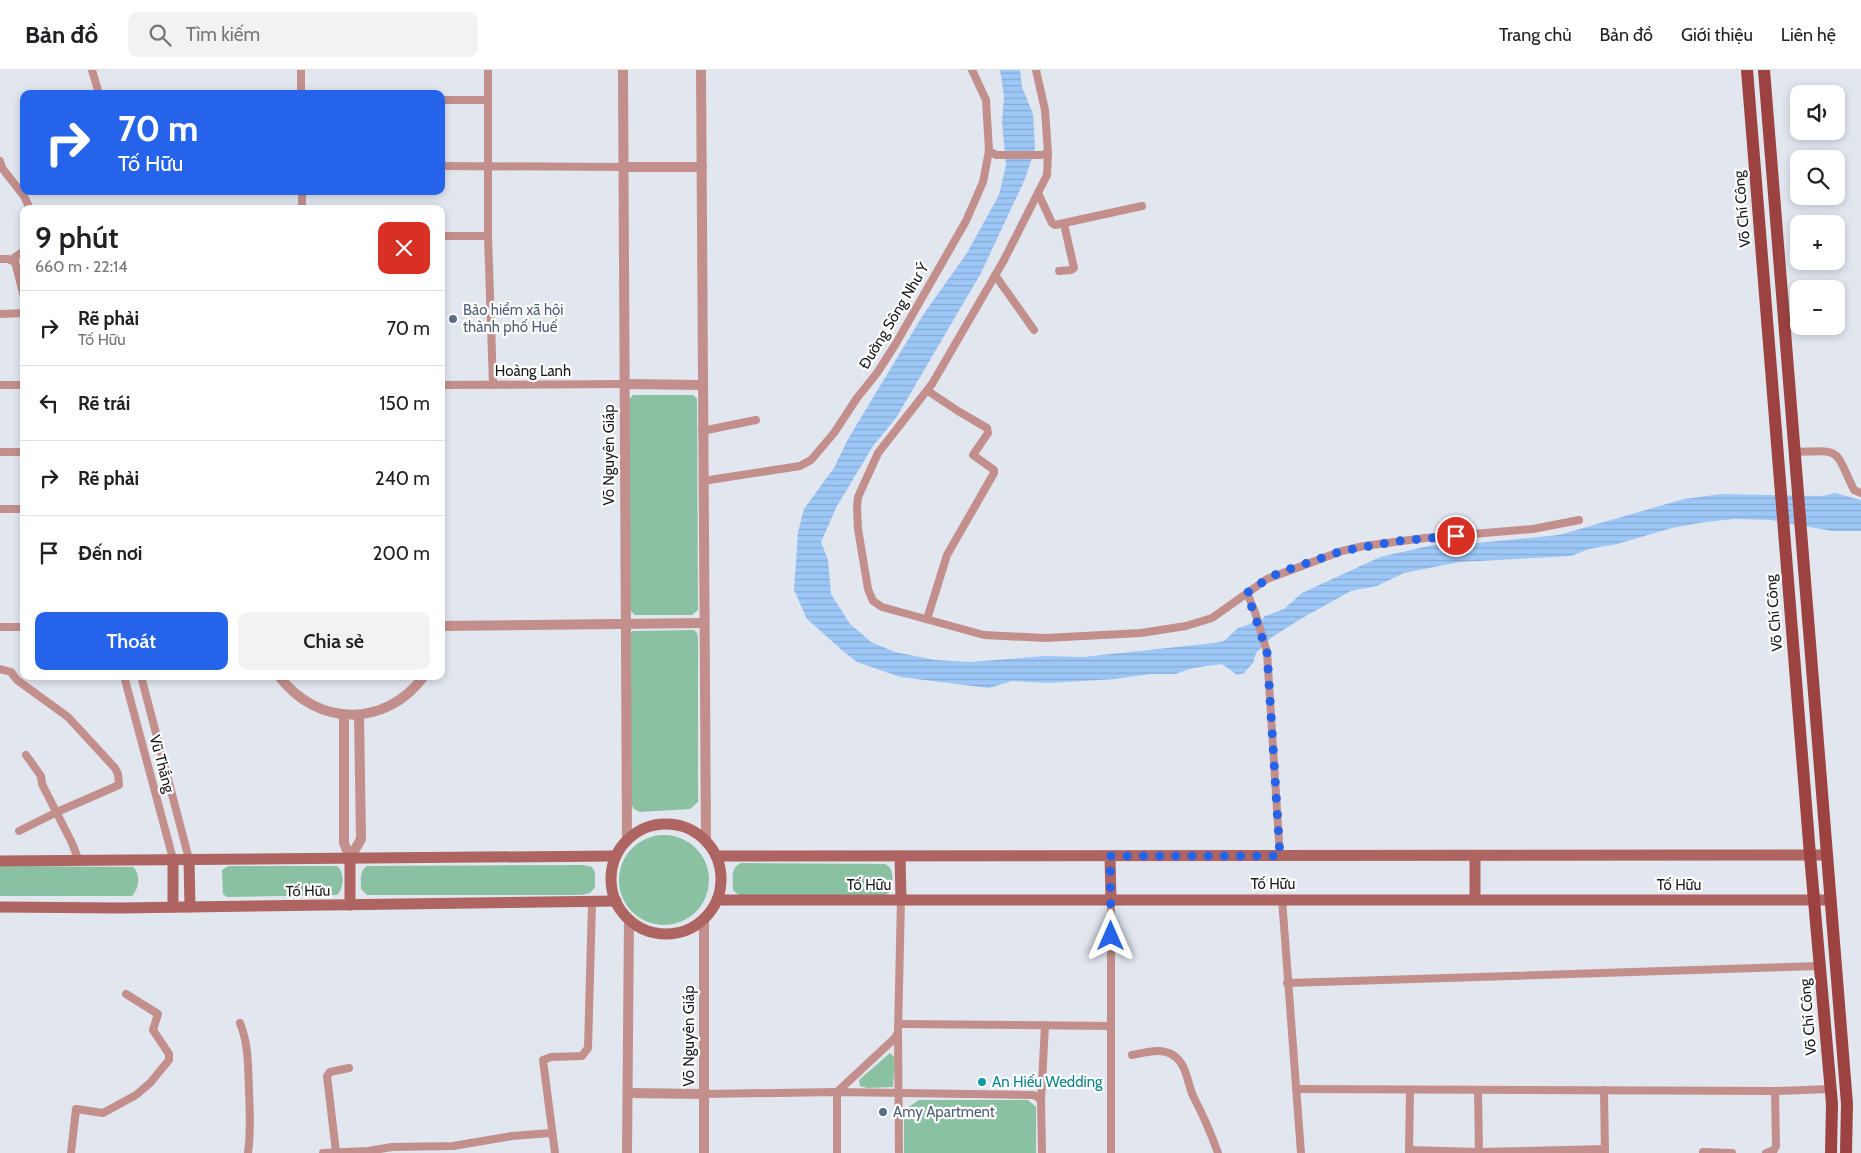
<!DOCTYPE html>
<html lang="vi">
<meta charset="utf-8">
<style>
body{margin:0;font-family:Cabin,sans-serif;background:#f2f2f2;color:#202124;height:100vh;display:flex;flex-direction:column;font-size:19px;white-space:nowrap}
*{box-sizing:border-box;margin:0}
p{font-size:16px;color:#757577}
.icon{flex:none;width:28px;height:28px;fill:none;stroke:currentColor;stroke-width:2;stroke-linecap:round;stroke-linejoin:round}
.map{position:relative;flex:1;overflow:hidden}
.sheet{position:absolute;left:20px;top:135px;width:425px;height:475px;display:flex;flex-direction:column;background:#fff;border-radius:10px;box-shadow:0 2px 8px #0003}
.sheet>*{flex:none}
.guide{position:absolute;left:20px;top:20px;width:425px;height:105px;border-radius:10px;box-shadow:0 2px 8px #0003;background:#2563eb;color:#fff;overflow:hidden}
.buttons{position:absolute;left:1790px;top:15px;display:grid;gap:10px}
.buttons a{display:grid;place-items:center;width:55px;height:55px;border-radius:10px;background:#fff;box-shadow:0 2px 8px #0003;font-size:25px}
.pin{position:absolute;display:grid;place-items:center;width:42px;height:42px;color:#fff;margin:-21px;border:2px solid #fff;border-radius:50%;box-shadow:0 1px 5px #0007}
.me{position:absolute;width:55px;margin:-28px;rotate:0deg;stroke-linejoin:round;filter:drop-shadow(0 0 4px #0008)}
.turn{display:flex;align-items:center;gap:18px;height:105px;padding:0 15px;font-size:22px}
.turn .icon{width:65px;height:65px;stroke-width:2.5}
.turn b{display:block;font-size:35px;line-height:42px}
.round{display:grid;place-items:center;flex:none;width:52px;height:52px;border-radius:10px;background:#f2f2f2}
.overview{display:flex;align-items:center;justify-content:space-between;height:85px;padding:0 15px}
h1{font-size:30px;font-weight:600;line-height:38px}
.button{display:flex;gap:10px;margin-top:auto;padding:10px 15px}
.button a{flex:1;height:58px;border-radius:10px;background:#2563eb;color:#fff;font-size:20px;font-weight:600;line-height:58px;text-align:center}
.button a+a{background:#f2f2f2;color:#202124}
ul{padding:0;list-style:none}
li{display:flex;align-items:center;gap:15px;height:75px;padding:0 15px;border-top:1px solid #e0e0e0}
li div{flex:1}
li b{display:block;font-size:19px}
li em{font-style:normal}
header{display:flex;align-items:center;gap:30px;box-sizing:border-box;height:70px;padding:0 25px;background:#fff;border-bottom:1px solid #e0e0e0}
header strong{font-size:24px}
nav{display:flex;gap:28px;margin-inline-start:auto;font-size:18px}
.search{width:350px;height:45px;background:#f2f2f2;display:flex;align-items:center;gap:12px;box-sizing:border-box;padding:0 18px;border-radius:10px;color:#757577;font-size:19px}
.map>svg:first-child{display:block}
.green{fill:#8ac1a2}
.water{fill:url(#water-rules)}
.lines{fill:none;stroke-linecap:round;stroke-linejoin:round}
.minor{stroke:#c38f8c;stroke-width:8}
.tertiary{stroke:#c38f8c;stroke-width:10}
.secondary{stroke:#ae6460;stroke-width:11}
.primary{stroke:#9c4241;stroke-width:12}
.route{stroke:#2563eb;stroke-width:9;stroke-dasharray:0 16.2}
.service-dot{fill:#5c6f8a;stroke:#fff;stroke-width:2}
.culture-dot{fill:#0f9aa8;stroke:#fff;stroke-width:2}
.labels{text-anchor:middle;stroke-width:4.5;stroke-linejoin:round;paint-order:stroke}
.street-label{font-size:15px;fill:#18191d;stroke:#fff}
.service-label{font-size:15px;fill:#4e5e75;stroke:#fff;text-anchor:start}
.culture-label{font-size:15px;fill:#0d838f;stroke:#fff;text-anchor:start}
</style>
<header>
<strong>Bản đồ</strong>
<div class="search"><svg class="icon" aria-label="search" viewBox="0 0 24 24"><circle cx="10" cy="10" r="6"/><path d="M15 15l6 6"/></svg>Tìm kiếm</div>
<nav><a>Trang chủ</a><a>Bản đồ</a><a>Giới thiệu</a><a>Liên hệ</a></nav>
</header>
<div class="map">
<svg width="1861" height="1083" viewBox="0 0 1861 1083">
<defs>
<pattern id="water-rules" width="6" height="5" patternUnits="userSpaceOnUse" patternTransform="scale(1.25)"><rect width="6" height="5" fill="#9cc7f6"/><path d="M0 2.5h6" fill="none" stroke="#86aad2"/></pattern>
</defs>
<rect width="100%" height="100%" fill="#e1e6ef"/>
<g class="green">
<path d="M633 325H693L697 329 698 540 692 545H635L629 539 628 331Z"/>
<path d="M694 560 697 563 698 568V732L690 739 640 742 634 739 629 731 630 563 633 561Z"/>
<circle cx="664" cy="810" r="45"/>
<path d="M741 793 885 794C895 798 892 810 892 820L886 825 740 826 733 820C733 809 730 798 741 793Z"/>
<path d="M584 795 592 797 595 802V817L590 823 581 825H367L361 819C361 811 359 801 367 796Z"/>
<path d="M0 796 133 797C141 804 139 819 132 826H0Z"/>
<path d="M228 796H337C345 803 344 818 337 825L227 827 223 824 222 800Z"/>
<path d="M890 983 895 988 893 1017 867 1018 860 1016 859 1010Z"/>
<path d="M919 1030H1028L1036 1037V1083H904V1040Z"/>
</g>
<path class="water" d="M1000 0H1020L1022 17 1033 44 1035 79 1025 109 981 203 896 348 873 376 837 436 821 472 828 490 831 524 850 554 871 572 895 582 935 590 970 592 1046 586 1083 587 1214 573 1224 571 1238 558 1262 550 1265 546 1284 539 1302 523 1380 487 1433 475H1457L1559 465 1684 429 1722 424 1821 426 1835 423 1861 430V461H1832L1771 450 1735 449 1705 452 1672 458 1617 474 1589 479 1571 486 1459 492 1404 503 1377 516 1351 521 1304 547 1272 567 1256 583 1253 593 1244 603 1237 605 1222 594 1193 598 1175 604H1150L1115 609 1048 613 1012 611 989 618 900 607 857 592 843 581 807 549 794 520 798 462 804 439 834 398 848 369 923 245 967 183 999 125 1006 95 1002 52 1004 26Z"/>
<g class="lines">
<g class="minor">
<path d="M92 0 99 24"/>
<path d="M488 0V166L493 315"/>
<path d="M1036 0 1045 40 1048 83 1047 105 1004 190 932 314 878 383 858 427 857 437 858 459 868 519 873 531 882 537 984 565 1045 568 1141 563 1186 556 1212 548 1267 509 1342 481 1364 476 1425 468 1533 459 1579 450"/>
<path d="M301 24V0"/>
<path d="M441 30H488"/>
<path d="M989 81 996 85H1041L1048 83"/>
<path d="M0 91 2 98 24 126 30 139"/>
<path d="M441 96 623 97"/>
<path d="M302 121V139"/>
<path d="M1038 123 1052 153 1055 155 1142 136"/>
<path d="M441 166H488"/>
<path d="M24 184 21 183 15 187V192L24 227"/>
<path d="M0 189H8L15 192"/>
<path d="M1059 201 1071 200 1074 198 1064 154"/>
<path d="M995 205 1034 260"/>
<path d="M0 244 24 243"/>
<path d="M0 315H24"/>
<path d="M441 315 625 314"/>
<path d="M702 361 756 350"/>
<path d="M0 382H24"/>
<path d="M1795 382C1843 380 1834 379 1854 420L1861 423"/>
<path d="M703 411 800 396 811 390 834 363 857 328 877 303 895 275 966 151 983 112 989 81 986 30 972 0"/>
<path d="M0 439H24"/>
<path d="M1247 523 1255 542 1267 582 1280 787"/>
<path d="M927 549 947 485 994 403V400L973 385 988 363 987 358 958 341 928 321"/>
<path d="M0 557H24"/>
<path d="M0 599 11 602 17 610 68 647 115 698 118 704 119 715 57 742 19 761"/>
<path d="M124 606 173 789"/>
<path d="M141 606 189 789"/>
<path d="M26 685 41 706 42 714 72 773 79 791"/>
<path d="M1282 829 1301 1083"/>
<path d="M1111 830V1083"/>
<path d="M1287 913 1820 896"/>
<path d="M240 953C249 975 248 998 249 1021 250 1042 251 1063 248 1083"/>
<path d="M900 954 1111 956"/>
<path d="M898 963 899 1083"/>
<path d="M1132 985C1145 983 1160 977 1173 985 1187 994 1187 1012 1193 1026 1203 1045 1211 1063 1218 1083"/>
<path d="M1296 1019 1775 1021 1831 1019"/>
<path d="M1604 1020 1605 1083"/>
<path d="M1478 1021 1479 1083"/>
<path d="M704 1024 837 1022 1033 1025 1038 1027 1041 1031 1042 1083"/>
<path d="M1041 1031 1045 955"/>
<path d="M1409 1080 1479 1082 1605 1079"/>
<path d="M336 1082 327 1006 330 1002 349 998"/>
<path d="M1703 1082 1732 1083"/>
<path d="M71 1083 76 1039 103 1043 136 1025 150 1013 169 990V984L153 960 158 944 126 924"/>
<path d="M323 1083 368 1081 392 1077 453 1076 512 1066 551 1063"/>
<path d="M555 1083 543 990 551 987 582 986 588 978 592 833"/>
<path d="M837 1083V1022L895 968 898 962 901 830"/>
<path d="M1409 1083 1410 1020"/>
<path d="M1766 1083 1774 1080 1776 1076 1775 1021"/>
</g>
<g class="tertiary">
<path d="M623 0 627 771"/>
<path d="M701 0 706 771"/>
<path d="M623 97H702"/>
<path d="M625 314 702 315"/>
<path d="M441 556 704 553"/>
<path d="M279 606C317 657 386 658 424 606"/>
<path d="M344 645V773L350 788"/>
<path d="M350 788 361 769 359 645"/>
<path d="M628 1023 704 1024"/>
<path d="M627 1083 629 849"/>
<path d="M704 1083V848"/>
</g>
<g class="secondary">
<circle cx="666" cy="809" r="55"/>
<path d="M716 786 1826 785"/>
<path d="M900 786 901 830"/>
<path d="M1475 786V829"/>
<path d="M1110 787 1111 830"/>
<path d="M350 788V835"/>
<path d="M189 789 190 837"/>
<path d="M0 791 616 786"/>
<path d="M717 830H1830"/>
<path d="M0 837 120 838 616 831"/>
<path d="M173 837V789"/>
</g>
<g class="primary">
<path d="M1747 0 1810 785 1832 1034 1831 1083"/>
<path d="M1764 0 1847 1034 1846 1083"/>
</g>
</g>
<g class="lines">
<path class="route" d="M1111 866 1110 786H1280L1267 582 1247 523 1267 509 1281 502 1342 481 1398 471 1456 466"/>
</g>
<g class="service-dot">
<circle cx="453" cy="249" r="5"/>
<circle cx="883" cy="1042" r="5"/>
</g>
<circle class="culture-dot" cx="982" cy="1012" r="5"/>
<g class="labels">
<g class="street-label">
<text transform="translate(1742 139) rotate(-95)" y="5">Võ Chí Công</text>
<text transform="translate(894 246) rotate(-59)" y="5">Đường Sông Như Ý</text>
<text x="533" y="306">Hoàng Lanh</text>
<text transform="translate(609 385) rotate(-90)" y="5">Võ Nguyên Giáp</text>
<text transform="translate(1774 543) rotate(-95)" y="5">Võ Chí Công</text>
<text transform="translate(162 694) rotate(75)" y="5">Vũ Thắng</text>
<text x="1273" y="819">Tố Hữu</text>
<text x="869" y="820">Tố Hữu</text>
<text x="1679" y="820">Tố Hữu</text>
<text transform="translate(308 821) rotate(-1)" y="5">Tố Hữu</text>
<text transform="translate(1808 947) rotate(-95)" y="5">Võ Chí Công</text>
<text transform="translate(689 966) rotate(-90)" y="5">Võ Nguyên Giáp</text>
</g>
<g class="service-label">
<text x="463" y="245">Bảo hiểm xã hội<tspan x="463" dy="17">thành phố Huế</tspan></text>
<text x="893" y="1047">Amy Apartment</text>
</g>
<g class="culture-label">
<text x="992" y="1017">An Hiếu Wedding</text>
</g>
</g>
</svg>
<div class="buttons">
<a><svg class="icon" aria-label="sound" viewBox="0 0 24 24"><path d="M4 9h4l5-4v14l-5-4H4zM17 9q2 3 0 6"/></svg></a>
<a><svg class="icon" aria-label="search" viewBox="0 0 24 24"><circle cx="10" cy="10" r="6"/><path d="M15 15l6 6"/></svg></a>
<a>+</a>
<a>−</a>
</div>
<div class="pin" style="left:1456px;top:466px;background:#d93025"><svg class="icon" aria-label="arrive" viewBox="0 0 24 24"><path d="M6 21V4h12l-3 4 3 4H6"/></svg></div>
<svg class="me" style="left:1111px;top:866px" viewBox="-20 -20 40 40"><path d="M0-17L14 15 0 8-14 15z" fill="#2563eb" stroke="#fff" stroke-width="4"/></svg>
<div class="guide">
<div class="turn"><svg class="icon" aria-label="right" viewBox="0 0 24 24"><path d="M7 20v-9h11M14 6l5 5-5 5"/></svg><div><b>70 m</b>Tố Hữu</div></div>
</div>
<section class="sheet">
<div class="overview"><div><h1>9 phút</h1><p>660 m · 22:14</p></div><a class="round" style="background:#d93025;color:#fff"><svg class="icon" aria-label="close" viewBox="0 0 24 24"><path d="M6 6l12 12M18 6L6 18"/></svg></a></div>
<ul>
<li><svg class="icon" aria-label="right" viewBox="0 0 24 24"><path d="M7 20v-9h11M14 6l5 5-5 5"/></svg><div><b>Rẽ phải</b><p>Tố Hữu</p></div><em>70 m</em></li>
<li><svg class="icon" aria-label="left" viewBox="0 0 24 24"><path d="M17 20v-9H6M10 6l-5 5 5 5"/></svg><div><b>Rẽ trái</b></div><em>150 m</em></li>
<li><svg class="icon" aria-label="right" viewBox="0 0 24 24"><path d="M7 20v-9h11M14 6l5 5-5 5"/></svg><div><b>Rẽ phải</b></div><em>240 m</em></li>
<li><svg class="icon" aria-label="arrive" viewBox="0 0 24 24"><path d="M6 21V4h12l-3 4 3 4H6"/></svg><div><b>Đến nơi</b></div><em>200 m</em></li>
</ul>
<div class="button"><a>Thoát</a><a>Chia sẻ</a></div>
</section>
</div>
